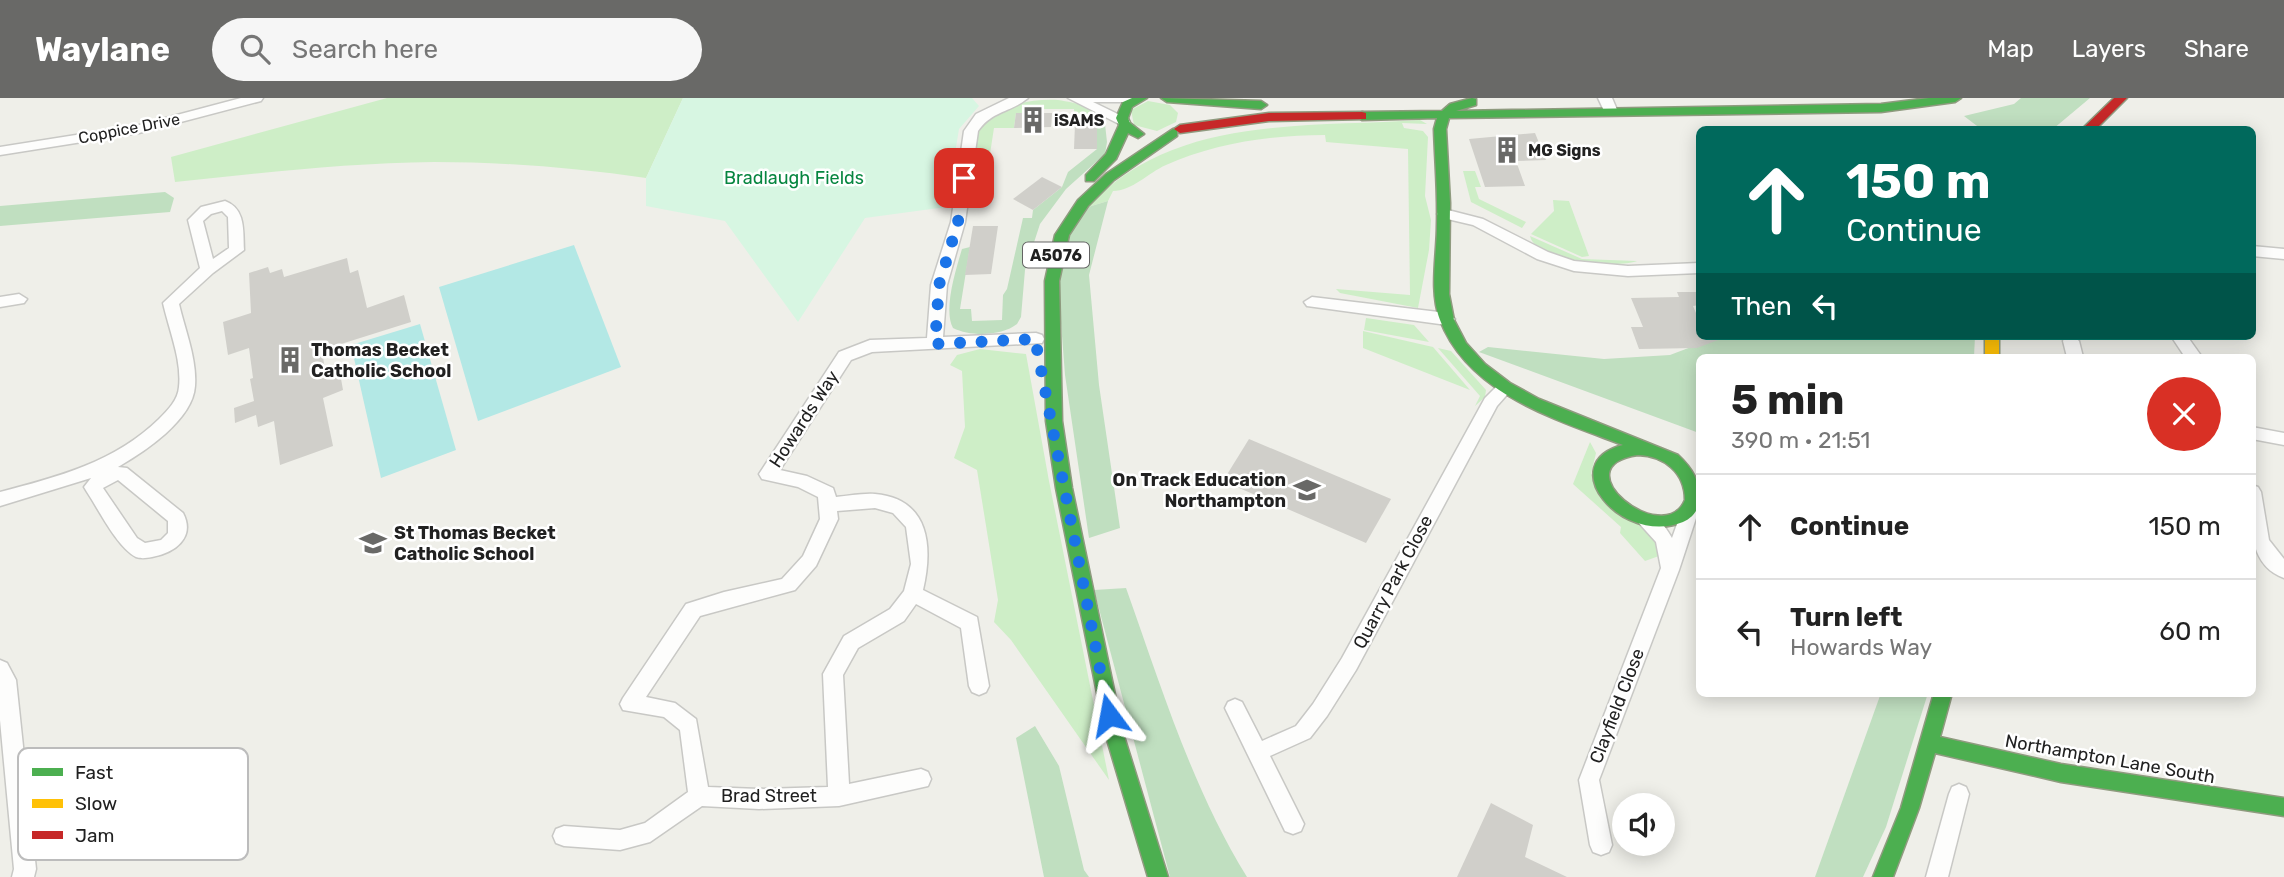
<!DOCTYPE html>
<meta charset="utf-8">
<style>
body{margin:0;font-family:Rubik,sans-serif;background:#f6f6f6;color:#222;height:100vh;display:flex;flex-direction:column;font-size:26px;white-space:nowrap}
*{box-sizing:border-box;margin:0}
p{font-size:23px;color:#767676}
.icon{flex:none;width:38px;height:38px;fill:none;stroke:currentColor;stroke-width:2;stroke-linecap:round;stroke-linejoin:round}
.map{position:relative;flex:1;overflow:hidden}
.sheet{position:absolute;left:1696px;top:256px;width:560px;height:343px;display:flex;flex-direction:column;background:#fff;border-radius:10px;box-shadow:0 4px 18px #0003}
.sheet>*{flex:none}
.guide{position:absolute;left:1696px;top:28px;width:560px;height:214px;border-radius:10px;box-shadow:0 4px 18px #0003;background:#00695c;color:#fff;overflow:hidden}
.fabs{position:absolute;left:1612px;top:695px;display:grid;gap:14px}
.fabs a{display:grid;place-items:center;width:63px;height:63px;border-radius:50%;background:#fff;box-shadow:0 4px 18px #0003;font-size:35px}
.pin{position:absolute;display:grid;place-items:center;width:60px;height:60px;color:#fff;margin:-30px;border-radius:14px;box-shadow:0 4px 10px #0006}
.me{position:absolute;width:77px;margin:-38px;rotate:347deg;stroke-linejoin:round;filter:drop-shadow(0 0 5px #0008)}
.turn{display:flex;align-items:center;gap:24px;height:147px;padding:0 35px;font-size:32px}
.turn .icon{width:91px;height:91px;stroke-width:2.5}
.turn b{display:block;font-size:49px;line-height:60px}
.then{display:flex;align-items:center;height:66px;padding:0 35px;background:#0003;gap:14px;font-size:26px}
.round{display:grid;place-items:center;flex:none;width:74px;height:74px;border-radius:37px;background:#f6f6f6}
.headline{display:flex;align-items:center;justify-content:space-between;height:119px;padding:0 35px}
h1{font-size:42px;font-weight:700;line-height:52px}
ul{padding:0;list-style:none}
li{display:flex;align-items:center;gap:21px;height:105px;padding:0 35px;border-top:2px solid #e0e0e0}
li div{flex:1}
li b{display:block;font-size:26px}
li em{font-style:normal}
header{display:flex;align-items:center;gap:42px;box-sizing:border-box;height:98px;padding:0 35px;background:#696967;color:#fff}
header strong{font-size:33px}
nav{display:flex;gap:38px;margin-inline-start:auto;font-size:24px}
.search{width:490px;height:63px;background:#f6f6f6;display:flex;align-items:center;gap:18px;box-sizing:border-box;padding:0 24px;border-radius:38px;color:#767676;font-size:26px}
.map>svg:first-child{display:block}
.grass{fill:#ceeec7}
.forest{fill:#c0dfc0}
.park{fill:#d7f6e2}
.pitch{fill:#b3e8e5}
.building{fill:#d0cfca}
.lines{fill:none;stroke-linecap:round;stroke-linejoin:round}
.street-casing{stroke:#c8c8c5;stroke-width:3}
.fast-casing{stroke:#8f9b7f;stroke-width:3}
.slow-casing{stroke:#8f9b7f;stroke-width:3}
.jam-casing{stroke:#8f9b7f;stroke-width:3}
.street{fill:#fdfdfc;fill-rule:evenodd}
.fast{fill:#4caf50;fill-rule:evenodd}
.slow{fill:#ffc107;fill-rule:evenodd}
.jam{fill:#c62828;fill-rule:evenodd}
.route{stroke:#1a73e8;stroke-width:12;stroke-dasharray:0 21.6}
.labels{text-anchor:middle;stroke-width:5;stroke-linejoin:round;paint-order:stroke}
.far-poi-label{font-size:16px;font-weight:bold;fill:#212121;stroke:#fff;text-anchor:start}
.far-street-label{font-size:16px;fill:#212121;stroke:#fff}
.shield{fill:#fff;stroke:#646464;stroke-width:2}
.shield-label{font-size:16px;font-weight:bold;fill:#212121}
.park-label{font-size:18px;fill:#078640;stroke:#fff}
.poi-label{font-size:18px;font-weight:bold;fill:#212121;stroke:#fff;text-anchor:start}
.street-label{font-size:18px;fill:#212121;stroke:#fff}
.key{fill:#fff;stroke:#bcbcbc;stroke-width:2}
.key-label{font-size:19px;fill:#212121}
</style>
<header>
<strong>Waylane</strong>
<div class="search"><svg class="icon" aria-label="search" viewBox="0 0 24 24"><circle cx="10" cy="10" r="6"/><path d="M15 15l6 6"/></svg>Search here</div>
<nav><a>Map</a><a>Layers</a><a>Share</a></nav>
</header>
<div class="map">
<svg width="2284" height="779" viewBox="0 0 2284 779">
<rect width="100%" height="100%" fill="#efefe9"/>
<g class="grass">
<path d="M387 0H683L646 80C576 70 506 64 434 64 347 65 261 75 175 84L171 59Z"/>
<path d="M1058 2C1077 5 1095 8 1105 26H1075L1074 11H1044L1043 15H1016L1014 30H994L987 75 977 72C977 62 975 53 976 44 980 9 1030 0 1058 2Z"/>
<path d="M1148 3 1170 7 1178 15 1176 24 1157 33 1134 27 1131 12Z"/>
<path d="M1420 22 1427 26 1402 25 1404 30 1423 33 1428 39 1425 98 1431 122 1429 152 1418 210 1340 195 1336 191 1410 197 1408 51 1326 44 1325 37C1272 37 1215 45 1166 67 1148 75 1132 93 1113 93L1108 103 1088 109C1172 16 1307 30 1420 22Z"/>
<path d="M1463 73H1475L1481 89H1475L1479 101 1526 124 1522 130 1471 104Z"/>
<path d="M1553 102 1569 103 1589 158 1582 159 1531 136 1554 113Z"/>
<path d="M1530 138 1582 161 1637 163C1617 171 1535 163 1530 138Z"/>
<path d="M1366 220 1414 227 1429 244 1364 232Z"/>
<path d="M1363 233 1433 249 1470 292 1363 250Z"/>
<path d="M1438 250 1451 253 1486 292 1485 299 1475 308 1480 298Z"/>
<path d="M980 251 1026 256 1049 383 1109 682 1011 542 994 524 998 502 977 372 954 360 965 329 962 273 950 267 957 257Z"/>
<path d="M1590 344 1596 355 1591 376 1655 433 1659 458 1645 463 1620 435 1621 429 1573 386Z"/>
</g>
<g class="forest">
<path d="M2021 0H2090L2053 31H1981L1964 18 2014 6Z"/>
<path d="M1097 26H1105L1107 44 1105 56 1066 91 1040 126 1025 172 1021 219 1017 226C1002 238 971 239 953 230 943 212 956 171 962 151L970 149 960 211H971L972 223 1002 222 1003 197 1007 191 1023 120H1032L1033 112 1062 89 1068 74 1097 51Z"/>
<path d="M165 94 174 100 170 114 0 128V108Z"/>
<path d="M1108 103 1089 177 1099 287 1120 430 1089 440 1065 277 1058 186 1066 142 1088 109Z"/>
<path d="M1720 238H1975L1974 259H1699V335L1479 254 1488 249 1604 261 1670 257Z"/>
<path d="M1126 490C1161 588 1192 690 1247 779H1170L1094 492Z"/>
<path d="M1881 595H1928L1886 729 1863 779H1815Z"/>
<path d="M1035 628 1059 668 1084 772 1089 779H1044L1016 640Z"/>
</g>
<path class="park" d="M683 0H972L979 8 959 31 946 109 865 120 798 224 725 123 646 108V80Z"/>
<g class="pitch">
<path d="M574 147 621 269 478 323 439 189Z"/>
<path d="M420 226 456 352 381 380 351 247Z"/>
</g>
<g class="building">
<path d="M1016 15H1052L1051 29 1014 30Z"/>
<path d="M1075 26H1097V51H1074Z"/>
<path d="M1535 35 1546 62 1516 63 1525 88 1485 89 1469 41Z"/>
<path d="M1042 79 1062 89 1033 112 1013 101Z"/>
<path d="M973 128H998L991 176 965 177Z"/>
<path d="M347 160 350 175 358 172 367 210 404 197 411 224 322 252 326 279 340 275 343 292 323 300 333 348 280 367 274 323 258 329 256 317 235 325 234 310 254 303 250 281 253 280 249 250 228 257 223 224 251 215 249 175 268 169 270 175 282 171 284 179Z"/>
<path d="M1677 194H1699V207L1693 208 1699 222V238L1726 239 1697 250 1639 251 1631 229H1643L1631 200 1679 199Z"/>
<path d="M1249 341 1391 401 1366 445 1223 383Z"/>
<path d="M1491 705 1533 727 1525 759 1567 779H1457Z"/>
</g>
<g class="lines">
<defs>
<g id="street">
<path d="M241 0H263L261 3 139 35 0 57V49L139 27Z"/>
<path d="M1009 0H1028C1010 15 993 12 978 33L965 124 947 187 943 239 1036 235 1042 237 1044 241 1042 245 872 254 851 262 780 372 807 378 833 390 836 399C848 398 863 395 875 396 930 401 933 449 923 492L977 519 989 588 986 594 979 597 972 594 969 588 961 530 916 506 904 523 858 550 843 577 849 686 921 671 928 674 931 681 928 688 839 708 759 711 702 708 650 744 620 752 564 748 556 745 553 738 556 731 564 728 620 732 645 725 688 694 680 632 664 619 623 612 620 606 623 600 686 506 724 494 782 481 803 458 820 421 818 399 798 389 762 381 759 376 839 254 870 242 927 240 931 187 951 124 964 33 976 16ZM875 410 893 415 906 429 911 466 904 493 890 511 844 538 823 576 828 689 759 691 708 689 696 621 675 605 646 599 700 518 795 492 816 468 838 421 837 413Z"/>
<path d="M1068 0H1145L1138 4H1093L1128 21 1130 24 1123 28Z"/>
<path d="M1598 0H1612L1618 14 1616 17H1606Z"/>
<path d="M225 103C246 111 243 133 244 152L213 175 179 206C185 232 197 261 195 288 193 322 144 354 118 369L127 370 183 415C196 440 174 455 152 459 146 460 142 461 136 459 117 449 99 412 87 394L84 389 91 380 0 408V394C58 379 115 364 159 321 168 312 178 302 179 289 182 262 169 232 163 205L200 170 188 122 201 109ZM222 113 228 119 229 150 213 161 203 123 211 116ZM118 382 168 423V435L161 442 145 445 137 440 103 390Z"/>
<path d="M1444 111 1483 121 1548 154 1574 163 1628 168 1699 165V175L1628 178 1574 173 1537 161 1473 127 1439 119 1437 116 1439 113Z"/>
<path d="M2252 148 2284 151V161L2252 158Z"/>
<path d="M19 196 27 201 24 205 0 209V199Z"/>
<path d="M1312 199 1447 215 1455 221 1447 227 1307 208 1304 204Z"/>
<path d="M2073 238 2079 243 2083 259H2067L2063 243 2065 239Z"/>
<path d="M2171 238H2187L2202 259H2185Z"/>
<path d="M1505 284 1513 290 1497 308 1356 572 1327 618 1310 640 1270 658 1304 726 1301 733 1293 736 1285 733 1225 610 1228 604 1235 601 1242 604 1262 643 1296 628 1313 606 1342 560 1485 300 1499 286Z"/>
<path d="M2252 329 2284 335V347L2252 341Z"/>
<path d="M2252 387 2258 389 2261 394 2269 442 2284 461V480C2245 466 2252 420 2252 387Z"/>
<path d="M1691 402 1697 404 1699 411 1679 472 1599 682 1612 747 1609 754 1601 757 1593 754 1590 747 1579 682 1661 470 1656 444 1637 423 1640 418C1655 413 1665 428 1672 440L1685 404Z"/>
<path d="M0 562 7 565 16 582 36 771 34 779H12L14 771 0 622Z"/>
<path d="M1959 686 1966 689 1969 696 1948 779H1926L1949 696 1952 689Z"/>
</g>
<g id="fast">
<path d="M1132 0H1147L1132 9 1128 20 1130 25 1144 36 1138 40 1128 35 1116 61 1094 83H1086V77L1106 56 1119 27 1116 20 1123 4Z"/>
<path d="M1161 0 1261 3 1267 7 1261 11 1167 4Z"/>
<path d="M1472 0 1476 1V7L1456 13 1881 6 1929 0H1961L1955 4 1881 14 1449 20 1446 31 1450 105 1449 196 1454 222 1466 245 1485 266 1510 285 1539 301 1678 357C1692 370 1701 384 1699 404 1698 413 1692 420 1683 424 1621 449 1553 365 1623 347 1557 322 1468 296 1440 222 1429 193 1437 157 1437 127 1438 95 1435 63 1434 31L1437 20 1362 22 1356 18 1362 14 1442 13 1450 6ZM1638 357C1664 358 1685 374 1685 402 1664 452 1559 368 1638 357Z"/>
<path d="M1173 31 1177 32V38L1114 82 1088 108 1069 137 1059 183 1062 323 1072 390 1123 635 1168 779H1148L1105 635 1056 390 1046 323 1045 183 1055 137 1078 102 1106 76Z"/>
<path d="M1934 595H1952L1940 639 2061 666 2284 700V718L2061 684 1935 655 1919 710 1893 779H1873L1901 710Z"/>
</g>
<rect id="slow" x="1985" y="238" width="14" height="21"/>
<g id="jam">
<path d="M2114 0H2127L2095 32H2081Z"/>
<path d="M1362 14 1366 15V21L1269 23 1180 35 1174 31 1180 27 1269 15Z"/>
</g>
</defs>
<use href="#street" class="street-casing"/>
<use href="#fast" class="fast-casing"/>
<use href="#slow" class="slow-casing"/>
<use href="#jam" class="jam-casing"/>
<use href="#street" class="street"/>
<use href="#fast" class="fast"/>
<use href="#slow" class="slow"/>
<use href="#jam" class="jam"/>
</g>
<g class="lines">
<path class="route" d="M964 80 958 124 939 187 935 246 1035 241 1109 617"/>
</g>
<defs>
<symbol id="building-bare" viewBox="-9 -9 18 18"><path d="M-4-6H4V6H1V3H-1V6H-4ZM-2.5-4.3h1.7v1.8h-1.7ZM.8-4.3h1.7v1.8H.8ZM-2.5-1h1.7V.8h-1.7ZM.8-1h1.7V.8H.8Z" fill="#696967" stroke="#fff" stroke-width="2.5" paint-order="stroke"/></symbol>
<symbol id="school-bare" viewBox="-9 -9 18 18"><path d="M0-5L7-2L0 1L-7-2ZM-4 1L0 2.5L4 1V4Q0 6-4 4Z" fill="#696967" stroke="#fff" stroke-width="2.5" paint-order="stroke"/></symbol>
</defs>
<g fill-rule="evenodd">
<use href="#building-bare" x="1014" y="3" width="38" height="38"/>
<use href="#building-bare" x="1488" y="33" width="38" height="38"/>
<use href="#building-bare" x="271" y="243" width="38" height="38"/>
<use href="#school-bare" x="1288" y="373" width="38" height="38"/>
<use href="#school-bare" x="354" y="426" width="38" height="38"/>
</g>
<g class="labels">
<g class="far-poi-label">
<text x="1054" y="28">iSAMS</text>
<text x="1528" y="58">MG Signs</text>
</g>
<g class="far-street-label">
<text transform="translate(129 30) rotate(-11)" y="6">Coppice Drive</text>
</g>
<rect class="shield" x="1023" y="144.5" width="66" height="25" rx="5"/>
<g class="shield-label">
<text x="1056" y="163">A5076</text>
</g>
<g class="park-label">
<text x="794" y="86">Bradlaugh Fields</text>
</g>
<g class="poi-label">
<text x="311" y="258">Thomas Becket<tspan x="311" dy="21">Catholic School</tspan></text>
<text x="1286" y="388" text-anchor="end">On Track Education<tspan x="1286" dy="21">Northampton</tspan></text>
<text x="394" y="441">St Thomas Becket<tspan x="394" dy="21">Catholic School</tspan></text>
</g>
<g class="street-label">
<text transform="translate(804 321) rotate(-57)" y="6">Howards Way</text>
<text transform="translate(1393 484) rotate(-62)" y="6">Quarry Park Close</text>
<text transform="translate(1617 608) rotate(-69)" y="6">Clayfield Close</text>
<text transform="translate(2110 661) rotate(10)" y="6">Northampton Lane South</text>
<text x="769" y="704">Brad Street</text>
</g>
</g>
<rect x="18" y="650" width="230" height="112" rx="10" class="key"/>
<rect x="32" y="670" width="31" height="8" fill="#4caf50"/>
<rect x="32" y="701" width="31" height="9" fill="#ffc107"/>
<rect x="32" y="733" width="31" height="8" fill="#c62828"/>
<g class="key-label">
<text x="75" y="681">Fast</text>
<text x="75" y="712">Slow</text>
<text x="75" y="744">Jam</text>
</g>
</svg>
<div class="fabs">
<a><svg class="icon" aria-label="sound" viewBox="0 0 24 24"><path d="M4 9h4l5-4v14l-5-4H4zM17 9q2 3 0 6"/></svg></a>
</div>
<div class="pin" style="left:964px;top:80px;background:#d93025"><svg class="icon" aria-label="arrive" viewBox="0 0 24 24"><path d="M6 21V4h12l-3 4 3 4H6"/></svg></div>
<svg class="me" style="left:1109px;top:617px" viewBox="-20 -20 40 40"><path d="M0-17L14 15 0 8-14 15z" fill="#1a73e8" stroke="#fff" stroke-width="4"/></svg>
<div class="guide">
<div class="turn"><svg class="icon" aria-label="ahead" viewBox="0 0 24 24"><path d="M12 20V5M6 11l6-6 6 6"/></svg><div><b>150 m</b>Continue</div></div>
<div class="then">Then<svg class="icon" aria-label="left" viewBox="0 0 24 24"><path d="M17 20v-9H6M10 6l-5 5 5 5"/></svg></div>
</div>
<section class="sheet">
<div class="headline"><div><h1>5 min</h1><p>390 m · 21:51</p></div><a class="round" style="background:#d93025;color:#fff"><svg class="icon" aria-label="close" viewBox="0 0 24 24"><path d="M6 6l12 12M18 6L6 18"/></svg></a></div>
<ul>
<li><svg class="icon" aria-label="ahead" viewBox="0 0 24 24"><path d="M12 20V5M6 11l6-6 6 6"/></svg><div><b>Continue</b></div><em>150 m</em></li>
<li><svg class="icon" aria-label="left" viewBox="0 0 24 24"><path d="M17 20v-9H6M10 6l-5 5 5 5"/></svg><div><b>Turn left</b><p>Howards Way</p></div><em>60 m</em></li>
</ul>
</section>
</div>
